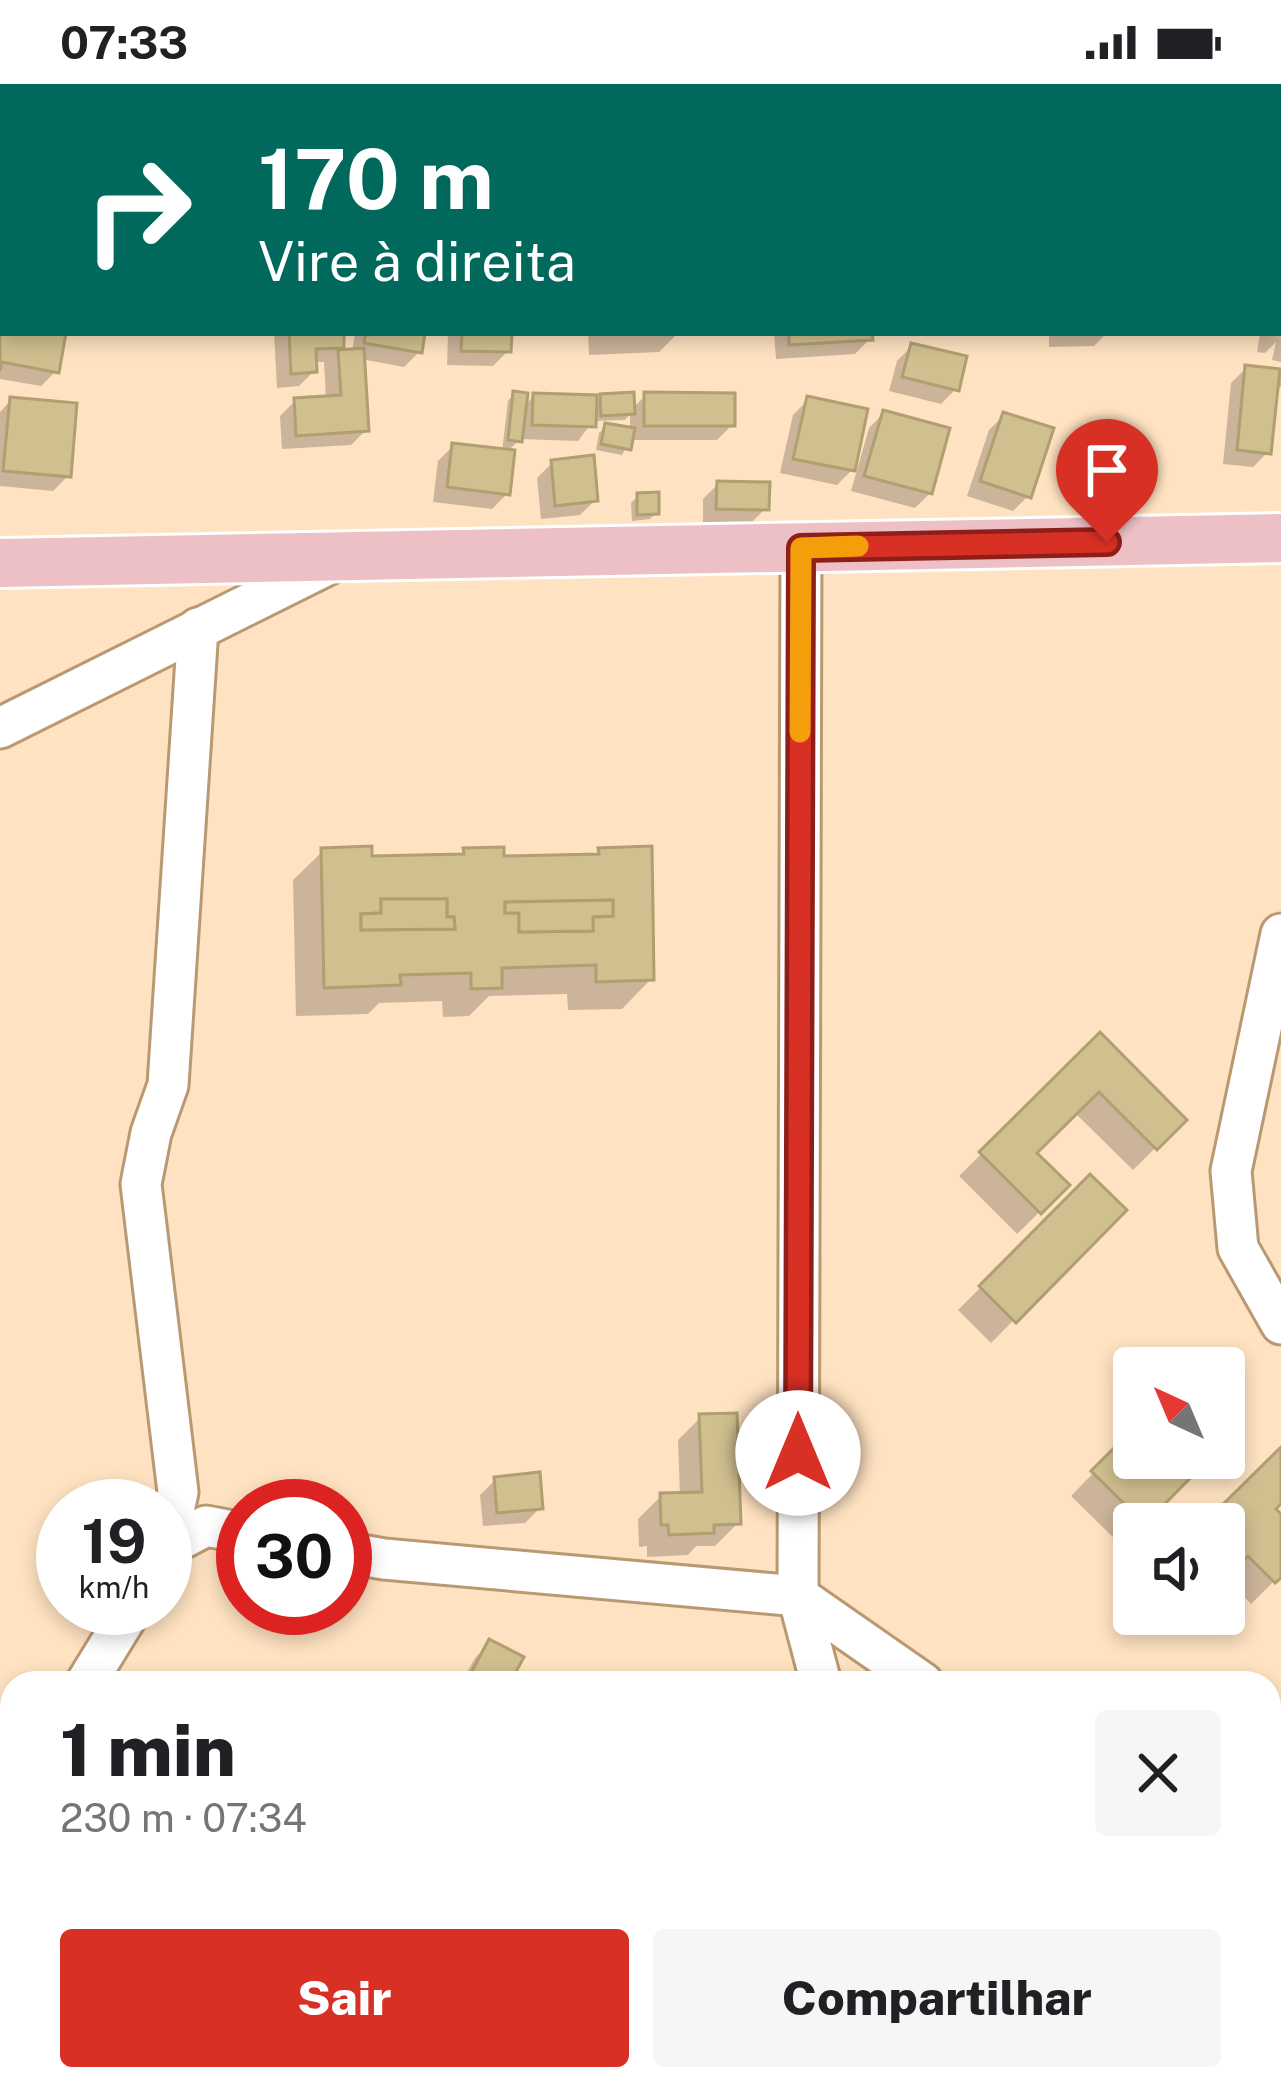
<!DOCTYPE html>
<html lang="pt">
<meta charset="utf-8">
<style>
body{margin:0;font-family:"Public Sans",sans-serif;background:#f6f6f6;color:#202124;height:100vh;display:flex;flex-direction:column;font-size:45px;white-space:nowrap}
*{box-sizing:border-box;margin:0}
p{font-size:39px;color:#757577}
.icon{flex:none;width:66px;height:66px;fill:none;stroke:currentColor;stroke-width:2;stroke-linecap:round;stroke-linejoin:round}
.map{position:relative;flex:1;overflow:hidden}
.sheet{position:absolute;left:0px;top:1587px;width:1281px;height:420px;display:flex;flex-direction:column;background:#fff;border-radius:36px 36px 0 0;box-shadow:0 6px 18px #0003}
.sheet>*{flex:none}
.hud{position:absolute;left:0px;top:0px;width:1281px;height:252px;box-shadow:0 6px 18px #0003;background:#00695c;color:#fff;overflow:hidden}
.needle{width:78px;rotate:316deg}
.buttons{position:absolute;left:1113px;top:1263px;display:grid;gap:24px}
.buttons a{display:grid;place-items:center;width:132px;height:132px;border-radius:12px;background:#fff;box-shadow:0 6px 18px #0003;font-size:60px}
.speed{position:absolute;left:36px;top:1395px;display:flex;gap:24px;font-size:60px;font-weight:700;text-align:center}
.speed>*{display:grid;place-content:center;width:156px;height:156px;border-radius:50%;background:#fff;box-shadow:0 6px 18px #0003;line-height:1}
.speed small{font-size:30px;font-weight:400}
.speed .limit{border:18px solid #d22;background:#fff;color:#111}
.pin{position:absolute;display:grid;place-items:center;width:102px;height:102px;color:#fff;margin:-123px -51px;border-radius:50% 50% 50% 0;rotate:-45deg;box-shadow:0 0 12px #0007}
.pin .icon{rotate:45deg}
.me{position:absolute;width:132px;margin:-66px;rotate:0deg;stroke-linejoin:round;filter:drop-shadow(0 0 9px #0008)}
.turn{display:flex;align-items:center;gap:42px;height:252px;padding:0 60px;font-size:54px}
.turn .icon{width:156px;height:156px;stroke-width:2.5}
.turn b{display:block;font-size:84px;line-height:102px}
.round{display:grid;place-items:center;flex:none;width:126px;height:126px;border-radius:12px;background:#f6f6f6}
.summary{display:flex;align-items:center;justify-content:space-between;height:204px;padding:0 60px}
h1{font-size:72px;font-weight:800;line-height:90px}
.primary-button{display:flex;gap:24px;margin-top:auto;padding:24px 60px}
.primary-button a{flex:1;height:138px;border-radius:12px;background:#d93025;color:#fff;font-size:48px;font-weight:800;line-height:138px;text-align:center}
.primary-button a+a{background:#f6f6f6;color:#202124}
.status{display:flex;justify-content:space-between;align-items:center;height:84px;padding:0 60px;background:#fff;direction:ltr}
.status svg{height:33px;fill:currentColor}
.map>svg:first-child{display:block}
.shadow{fill:#0003}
.building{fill:#d0bf8f;stroke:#b09f70;stroke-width:3;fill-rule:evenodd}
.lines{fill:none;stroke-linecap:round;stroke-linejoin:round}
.minor-casing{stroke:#ba9972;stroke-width:45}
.major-casing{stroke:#fff;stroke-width:54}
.minor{stroke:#fff;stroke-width:39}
.major{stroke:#ecc0c5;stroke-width:48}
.route-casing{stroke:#8d1f18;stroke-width:30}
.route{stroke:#d93025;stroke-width:21}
.slow{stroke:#f59e0b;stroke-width:21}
</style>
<div class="status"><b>07:33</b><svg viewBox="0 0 49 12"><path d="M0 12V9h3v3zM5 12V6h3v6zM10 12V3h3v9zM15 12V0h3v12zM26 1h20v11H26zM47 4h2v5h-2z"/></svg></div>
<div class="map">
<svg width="1281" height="2007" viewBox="0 0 1281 2007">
<rect width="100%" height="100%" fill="#fee2c1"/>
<g class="shadow">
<path d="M507 0H534L539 3H505Z"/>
<path d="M912 0H1001L911 3Z"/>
<path d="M1091 0H1145L1156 3H1088Z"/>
<path d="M1281 233V278L1272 276 1276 258 1265 269 1257 268 1260 250 1278 249Z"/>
<path d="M0 236 3 249H63L56 287 41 302 0 295Z"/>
<path d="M274 249H341L342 269 352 268 355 249H422L419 268 404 283 361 275 366 346 351 361 282 365 280 332 295 317 326 315 324 278H314V287L299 302 277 304Z"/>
<path d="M448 249H509L508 267 493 282 447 281Z"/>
<path d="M588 249H678L659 268 589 271Z"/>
<path d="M774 249H869L870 255 855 270 776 275Z"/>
<path d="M1049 249H1107L1094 262 1049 263Z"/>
<path d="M912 262 956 305 941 320 889 307 897 277Z"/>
<path d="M1281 283V303H1275L1268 368 1253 383 1223 380 1231 299 1246 284 1280 288Z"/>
<path d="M514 310 523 323 534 312 593 320 601 313 632 325 646 311 732 341 717 356H630L622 371 596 366 599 349 606 342 630 346V330L625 336 593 337 578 357 520 355 507 368V410L492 425 433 418 438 377 453 362 502 368 508 317Z"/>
<path d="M11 316 68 392 53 407 0 402V328Z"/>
<path d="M808 316 858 380 837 401 780 389 793 331Z"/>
<path d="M884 329 930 409 915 424 851 407 869 344Z"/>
<path d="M1004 331 1028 412 1013 427 967 412 989 346Z"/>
<path d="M552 379 595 416 580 431 541 435 537 394Z"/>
<path d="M718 400 766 424 751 439 703 438V415Z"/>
<path d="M638 412 656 429 650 435 632 437 631 419Z"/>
<path d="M323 767 369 776 458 773 464 767 501 775 594 773 600 767 651 895 622 925 568 926 567 910 489 912 469 932 443 933 442 917 379 919 368 930 296 932 293 796Z"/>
<path d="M1100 952 1183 1036 1133 1086 1074 1028 1033 1069 1066 1102 1017 1150 959 1092Z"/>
<path d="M1090 1094 1123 1126 991 1259 958 1226Z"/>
<path d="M701 1333 738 1439 715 1462H696L688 1471 647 1473V1462L639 1463 638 1435 661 1412H680L678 1356Z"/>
<path d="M1134 1347V1374H1206L1140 1440H1134V1446L1120 1460 1071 1412Z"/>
<path d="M1281 1367V1416L1272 1425 1281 1434V1490L1251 1520 1224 1492V1440H1207Z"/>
<path d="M495 1396 540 1424 525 1439 483 1442 480 1411Z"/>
<path d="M490 1559 506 1599H461L475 1574Z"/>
<path d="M590 1995H717L713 2007H607L588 2000Z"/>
<path d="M780 1995H905L917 2007H775Z"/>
<path d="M1101 1997 1115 2005 1114 2007H1093Z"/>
</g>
<g class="building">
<path d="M0 233 3 249H66L59 289 2 278 0 287Z"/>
<path d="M289 249H344V264L316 265 317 288 291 290Z"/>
<path d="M366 249H425L422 269 364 259Z"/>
<path d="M462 249H512L511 268 461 267Z"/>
<path d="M789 249H872L873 256 789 261Z"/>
<path d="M911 259 967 272 959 307 902 293Z"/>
<path d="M364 264 369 347 296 352 294 314 341 311 338 266Z"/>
<path d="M1245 281 1280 285 1271 370 1237 366Z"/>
<path d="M513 307 528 309 522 358 508 356Z"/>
<path d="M634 308 635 330 601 332 600 310Z"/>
<path d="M644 308 735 309V342H644Z"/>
<path d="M533 309 597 311 596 343 532 341Z"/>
<path d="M807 312 868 325 855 387 793 375Z"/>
<path d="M10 313 77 319 71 393 3 387Z"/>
<path d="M883 326 950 344 932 410 864 392Z"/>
<path d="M1003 328 1054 344 1031 414 980 397Z"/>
<path d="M605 339 635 344 631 366 601 360Z"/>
<path d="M452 359 515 366 510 411 447 403Z"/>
<path d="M594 371 598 417 555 422 551 376Z"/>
<path d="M717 397 770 398 769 426 716 425Z"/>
<path d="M659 408V430L637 431V409Z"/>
<path d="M372 762V772L464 770 463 764 504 763V772L599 770 598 764 652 762 654 896 596 898V881L502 884V904L471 905V889L400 891 401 901 324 904 321 764ZM381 815H447V833H454L455 845 361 846V830L381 829ZM613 816V832L593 833V847L519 848V829H505V818Z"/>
<path d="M381 815H447V833H454L455 845 361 846V830L381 829Z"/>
<path d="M613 816V832L593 833V847L519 848V829H505V818Z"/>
<path d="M1100 948 1187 1036 1157 1066 1099 1008 1037 1069 1070 1101 1041 1130 979 1068Z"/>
<path d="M1090 1090 1127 1126 1016 1239 979 1202Z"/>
<path d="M737 1329 741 1440 714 1441V1449L669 1451 668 1441H661L660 1409 702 1408 699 1330Z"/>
<path d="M1134 1344V1374H1210L1145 1440 1091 1387Z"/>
<path d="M1281 1363V1420L1276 1425 1281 1430V1494L1275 1499 1248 1472 1224 1496V1440H1203Z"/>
<path d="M540 1388 543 1425 497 1429 494 1393Z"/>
<path d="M489 1555 524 1573 510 1599H489L471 1589Z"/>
<path d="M6 1879 12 1883V1995H30L22 2007H0V1887Z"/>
<path d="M67 1995H102L95 2007H60Z"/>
<path d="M656 1995H721L716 2007H688Z"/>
<path d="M791 1995H913L923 1999 920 2007H804L788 2001Z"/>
</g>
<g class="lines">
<defs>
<g id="minor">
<path d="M1218 0 1226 3"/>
<path d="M557 3 559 0"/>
<path d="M894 3 897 0"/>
<path d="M1278 21 1281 22"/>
<path d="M0 101 3 102"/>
<path d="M1278 154 1281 155"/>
<path d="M801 463 798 1512 821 1599"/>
<path d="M0 644 339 475"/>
<path d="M1281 850 1231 1087 1238 1164 1281 1240"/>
<path d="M170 1461 206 1442 243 1449"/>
<path d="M345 1468 384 1475 798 1512 923 1599"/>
<path d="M165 1469 178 1408 141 1100 151 1049 168 1001 198 544"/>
<path d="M86 1599 132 1524"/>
<path d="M0 1741 12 1721"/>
<path d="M0 1794 12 1798"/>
<path d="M1269 1862 1281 1871"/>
<path d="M468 1995 493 2007"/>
<path d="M978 2007 984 1995"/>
</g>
<path id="major" d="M0 479 1281 454"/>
</defs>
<use href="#minor" class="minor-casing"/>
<use href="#major" class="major-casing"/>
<use href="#minor" class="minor"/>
<use href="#major" class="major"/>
</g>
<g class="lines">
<defs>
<path id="route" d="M798 1369 801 464 1107 458"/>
</defs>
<use href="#route" class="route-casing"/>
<use href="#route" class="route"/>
<path class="slow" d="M800 648 801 464 858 462"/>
</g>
</svg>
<div class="buttons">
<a><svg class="needle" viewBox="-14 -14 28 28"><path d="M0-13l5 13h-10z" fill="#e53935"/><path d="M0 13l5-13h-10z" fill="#757577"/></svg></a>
<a><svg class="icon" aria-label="sound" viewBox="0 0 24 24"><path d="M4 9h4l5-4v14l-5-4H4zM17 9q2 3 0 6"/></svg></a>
</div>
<div class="speed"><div>19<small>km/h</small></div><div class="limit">30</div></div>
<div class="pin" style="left:1107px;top:458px;background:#d93025"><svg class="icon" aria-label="arrive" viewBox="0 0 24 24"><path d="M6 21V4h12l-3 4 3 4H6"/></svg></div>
<svg class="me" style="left:798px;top:1369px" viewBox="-20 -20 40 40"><circle r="19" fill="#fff"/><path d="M0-13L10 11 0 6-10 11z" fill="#d93025"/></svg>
<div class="hud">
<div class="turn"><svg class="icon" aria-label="right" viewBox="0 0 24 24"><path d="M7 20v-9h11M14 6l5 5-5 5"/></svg><div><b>170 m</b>Vire à direita</div></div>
</div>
<section class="sheet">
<div class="summary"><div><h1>1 min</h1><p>230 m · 07:34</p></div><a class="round"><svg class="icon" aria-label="close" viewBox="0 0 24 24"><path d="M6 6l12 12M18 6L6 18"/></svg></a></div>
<div class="primary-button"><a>Sair</a><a>Compartilhar</a></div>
</section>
</div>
